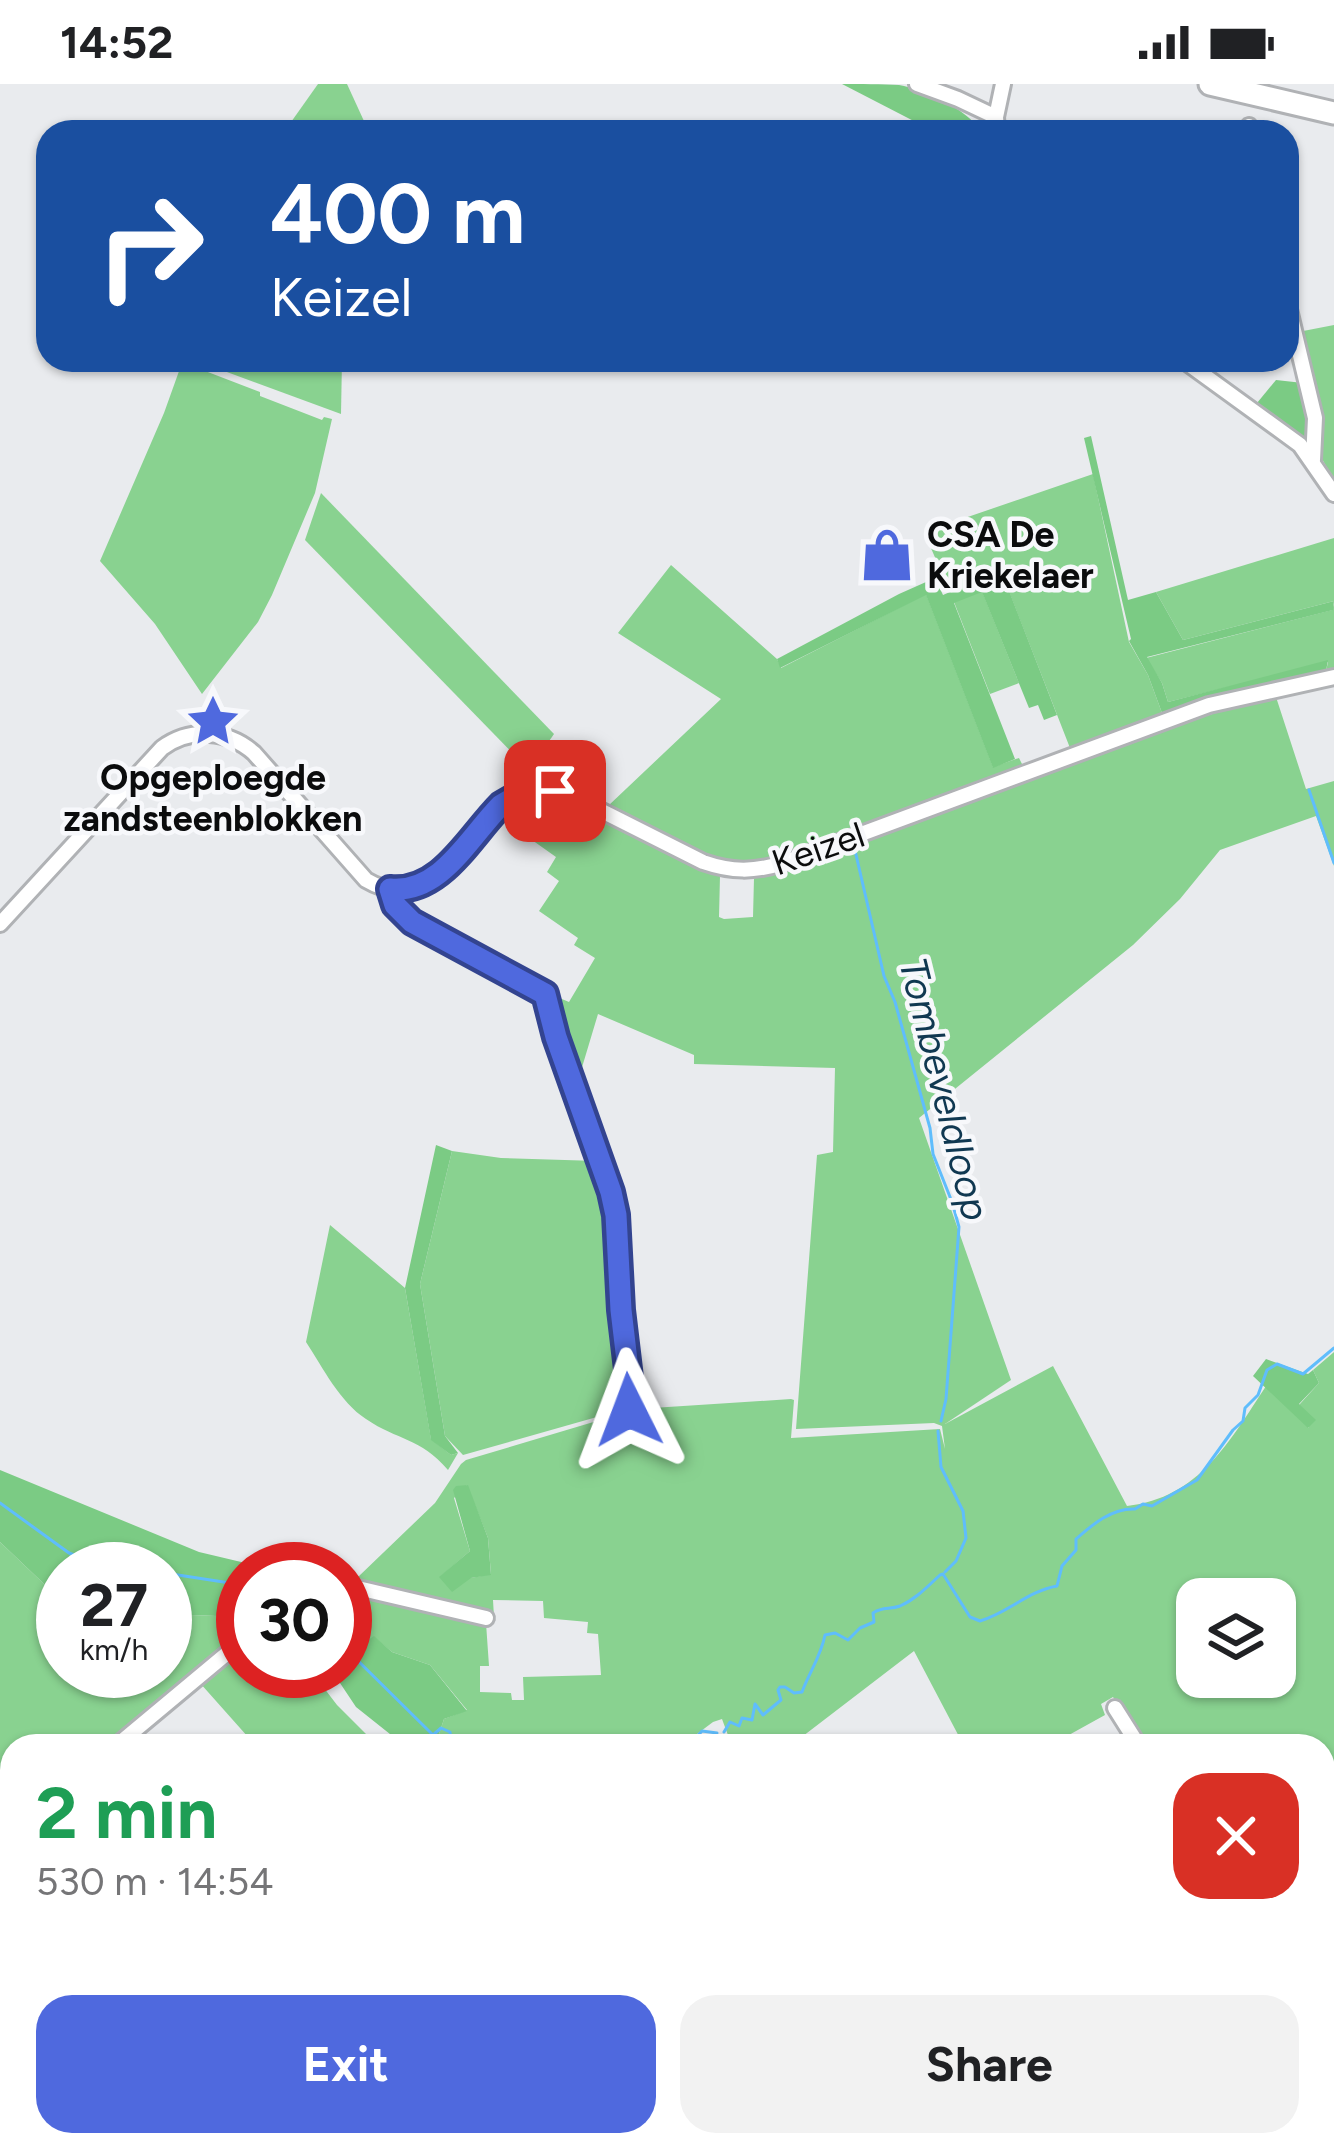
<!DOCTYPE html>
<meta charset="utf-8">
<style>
body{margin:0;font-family:Figtree,sans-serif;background:#f2f2f2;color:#202124;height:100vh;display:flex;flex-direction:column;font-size:45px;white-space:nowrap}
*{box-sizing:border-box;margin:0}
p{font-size:39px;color:#757577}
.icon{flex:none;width:66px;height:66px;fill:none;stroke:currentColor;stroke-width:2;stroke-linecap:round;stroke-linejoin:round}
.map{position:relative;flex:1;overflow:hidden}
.side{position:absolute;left:0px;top:1650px;width:1335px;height:423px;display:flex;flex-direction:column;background:#fff;border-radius:36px 36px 0 0;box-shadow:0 3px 9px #0004}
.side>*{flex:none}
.banner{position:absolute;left:36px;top:36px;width:1263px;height:252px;border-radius:36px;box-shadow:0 3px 9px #0004;background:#1a4fa0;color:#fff;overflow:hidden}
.buttons{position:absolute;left:1176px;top:1494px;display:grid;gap:24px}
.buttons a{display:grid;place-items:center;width:120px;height:120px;border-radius:24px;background:#fff;box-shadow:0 3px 9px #0004;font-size:60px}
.speed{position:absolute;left:36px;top:1458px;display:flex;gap:24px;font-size:60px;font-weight:700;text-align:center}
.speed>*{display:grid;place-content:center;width:156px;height:156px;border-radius:50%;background:#fff;box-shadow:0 3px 9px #0004;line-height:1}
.speed small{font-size:30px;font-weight:400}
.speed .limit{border:18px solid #d22;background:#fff;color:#111}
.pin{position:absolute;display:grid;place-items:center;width:102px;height:102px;color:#fff;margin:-51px;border-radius:24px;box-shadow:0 6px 18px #0006}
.me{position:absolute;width:132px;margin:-66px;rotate:357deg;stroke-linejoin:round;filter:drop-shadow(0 0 9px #0008)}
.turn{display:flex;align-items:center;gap:42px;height:252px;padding:0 36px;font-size:54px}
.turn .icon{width:156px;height:156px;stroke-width:2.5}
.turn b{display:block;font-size:84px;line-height:102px}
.round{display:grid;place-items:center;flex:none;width:126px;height:126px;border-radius:36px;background:#f2f2f2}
.head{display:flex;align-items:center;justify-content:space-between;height:204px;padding:0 36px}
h1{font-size:72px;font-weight:700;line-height:90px;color:#1e9e55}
.primary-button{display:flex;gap:24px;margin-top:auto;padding:24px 36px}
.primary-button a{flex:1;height:138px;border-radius:36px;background:#4f69de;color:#fff;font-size:48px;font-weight:700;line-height:138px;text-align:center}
.primary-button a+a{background:#f2f2f2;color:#202124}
.status{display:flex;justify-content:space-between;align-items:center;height:84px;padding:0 60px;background:#fff;direction:ltr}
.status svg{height:33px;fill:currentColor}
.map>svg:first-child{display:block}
.green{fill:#89d290;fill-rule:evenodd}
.forest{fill:#7bcb84}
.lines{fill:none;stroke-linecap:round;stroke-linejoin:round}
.stream{stroke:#5fbdfc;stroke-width:3}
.minor-casing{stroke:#b0b2b5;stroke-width:20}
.highway-casing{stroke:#b0b2b5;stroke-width:27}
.minor{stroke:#fff;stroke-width:14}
.highway{stroke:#fff;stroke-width:21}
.route-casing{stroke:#334490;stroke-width:30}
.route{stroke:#4f69de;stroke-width:21}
.labels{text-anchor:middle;stroke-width:9;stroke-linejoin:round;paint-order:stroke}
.poi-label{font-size:36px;font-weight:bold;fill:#0b0c0d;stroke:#f7f8fb;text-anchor:start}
.street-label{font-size:36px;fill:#0b0c0d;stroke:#f7f8fb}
.water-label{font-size:39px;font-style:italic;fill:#103851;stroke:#f7f8fb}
</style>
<div class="status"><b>14:52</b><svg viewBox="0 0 49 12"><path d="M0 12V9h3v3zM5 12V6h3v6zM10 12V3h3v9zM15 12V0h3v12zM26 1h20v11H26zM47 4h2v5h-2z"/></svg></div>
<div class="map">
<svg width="1334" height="2072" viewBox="0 0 1334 2072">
<rect width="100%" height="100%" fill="#e9ebee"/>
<g class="green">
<path d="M318 0H347L369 48H284Z"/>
<path d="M1334 241V397L1320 371 1319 335 1298 248Z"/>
<path d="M183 276 187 280 260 308V312L322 336 324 333 332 335 315 409 272 511 258 538 202 610 155 540 100 477 164 329Z"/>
<path d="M202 276H342L341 330 216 284Z"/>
<path d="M1093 390 1129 558 1148 591 1162 629 1115 646 1118 660 1247 619 1276 613 1306 705 1334 697V782L1316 732 1220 766 1180 815 1133 861 919 1034 1011 1296 945 1340 1053 1282 1127 1422C1199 1414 1230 1357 1266 1302L1309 1344 1299 1321 1319 1299 1313 1286 1334 1268V1743L1323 1754V1662H1144L1113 1613 1101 1620 1105 1631 1049 1662H964L914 1567 790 1662H732L722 1635 713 1638 681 1662H435L444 1635 467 1626 430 1581 392 1568 374 1553 351 1568 345 1561V1508L486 1539 489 1582H480V1608L511 1609 512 1616H524L523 1593 601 1591 598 1550 587 1549 588 1538 544 1534 543 1517 493 1516 494 1533 357 1497 358 1493 435 1419 461 1380 466 1376 637 1325 791 1315 794 1316 791 1354 940 1345 945 1365 942 1342 934 1339 796 1345 817 1071 833 1068 835 984 694 980V971L598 930 577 1000 550 910 569 918 595 874 574 861 578 854 539 827 559 797 547 788 556 773 498 732C523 713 544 710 574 719L703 786 720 792 719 833 724 835 753 833 754 794 800 779 771 777 755 780H724L667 755 608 722 606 724 532 705 526 700 525 692 567 701 608 722 721 615 618 549 671 481 777 575 781 584 926 510 993 683 1019 674 1023 682 1070 664 1001 487 950 508 924 448ZM467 1401 488 1454 491 1490 471 1494 440 1493 470 1467 454 1414ZM1197 1515H1275V1593H1197Z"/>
<path d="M321 409 554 650 529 686 305 456Z"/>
<path d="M1334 454V517L1183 556 1156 508Z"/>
<path d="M982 507 1019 599 990 610 954 518Z"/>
<path d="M1334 520V585L1326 587 1328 578 1168 618 1162 599 1146 574 1332 526Z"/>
<path d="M452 1067 501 1074 597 1077 610 1120 608 1232 618 1230 628 1313 625 1325 463 1371 445 1352 420 1200Z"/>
<path d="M330 1141 405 1204 431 1355 451 1371 458 1369 448 1386C420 1353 398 1357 366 1335 340 1318 323 1284 306 1258Z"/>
<path d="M0 1458 63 1518V1587H165V1530L243 1533V1587H311L337 1621 378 1662H256L200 1599 214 1574 109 1662H12V1738L0 1745Z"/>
<path d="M12 1749V2037L0 2048V1756Z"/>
<path d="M425 2061H683L696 2072H439Z"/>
</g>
<g class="forest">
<path d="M842 0C860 0 882 0 899 1 925 6 968 25 981 48H935Z"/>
<path d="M1276 296 1303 299 1311 330 1310 351 1305 354 1294 349 1257 319Z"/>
<path d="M1091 352 1128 516 1156 508 1183 556 1334 517 1333 526 1147 573 1162 599 1168 618 1328 576 1326 587 1234 608 1162 629 1148 591 1129 557 1131 555 1084 354Z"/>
<path d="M1001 486 1057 631 1044 636 1038 621 1029 624 982 508 954 519 1015 675 993 684 926 511 780 584 777 575 899 510 935 494 943 511Z"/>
<path d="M436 1061 452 1067 420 1200 445 1352 458 1369 451 1371 431 1356 405 1204Z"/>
<path d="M1266 1275 1308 1290 1313 1286 1319 1299 1299 1320 1316 1336 1308 1344 1253 1292Z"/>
<path d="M0 1386 199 1468 271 1485H243V1533L165 1530V1485H63V1518L0 1458Z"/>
<path d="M468 1401 488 1454 491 1491 471 1494 452 1508 439 1493 470 1467 453 1406 456 1402Z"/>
<path d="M374 1552 392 1568 430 1581 467 1627 444 1635 435 1662H405L356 1623 332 1587H345V1564L351 1568Z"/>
</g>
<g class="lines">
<g class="stream">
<path d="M1309 706 1334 779"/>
<path d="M854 762 884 892 895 918 930 1044 933 1070 952 1118 959 1143 946 1315 941 1337"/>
<path d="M938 1347 941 1383 963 1427 966 1454 956 1477 945 1488"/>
<path d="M0 1419 69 1469 92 1478 144 1485"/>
<path d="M165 1489 243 1501"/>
<path d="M345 1564 433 1651 441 1644 450 1648 452 1662"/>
<path d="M724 1648 730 1638 739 1642 742 1634 752 1636 755 1620 763 1631 781 1616 778 1606 780 1603H785L794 1609 802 1608C809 1589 821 1572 825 1551L835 1549 848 1556 860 1544 874 1538 873 1529C883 1522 889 1526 900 1522 916 1515 928 1502 940 1491L943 1490 970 1533 980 1537C1008 1529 1028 1507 1057 1502L1062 1482 1076 1466V1455C1093 1440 1112 1424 1135 1425L1143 1420 1152 1422 1197 1396 1233 1346 1243 1337 1245 1324 1258 1311 1267 1286 1277 1280 1303 1290 1334 1264"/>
<path d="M688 1662 702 1647 717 1649"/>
<path d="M260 2072 270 2061"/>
</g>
<defs>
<g id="minor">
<path d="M917 0 958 15 996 33"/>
<path d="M1249 42 1250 48"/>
<path d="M997 48 996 33 1003 0"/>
<path d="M1287 217 1315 334 1313 376"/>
<path d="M1183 276 1300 361 1334 410"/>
<path d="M390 805 395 822 412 839 545 910 556 953 611 1108 616 1131 621 1227 632 1319 629 1326 621 1330"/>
<path d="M0 840 162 664C191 643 228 646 254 669L366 796C428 833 463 758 501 721 522 709 546 705 570 711L703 778C732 788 754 788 783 779L1209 621 1334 593"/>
<path d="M345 1501 486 1534"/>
<path d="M1115 1624 1139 1662"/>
<path d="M116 1662 243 1556"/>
<path d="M0 1750 12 1743"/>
<path d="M1323 1941 1334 1957"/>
</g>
<path id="highway" d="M1210 0 1334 29"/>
</defs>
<use href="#minor" class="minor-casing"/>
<use href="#highway" class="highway-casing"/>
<use href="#minor" class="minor"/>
<use href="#highway" class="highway"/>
</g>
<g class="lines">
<defs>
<path id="route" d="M555 707 513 714 501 721C469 753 441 810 390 805L395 821 412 838 545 910 556 953 611 1108 616 1131 621 1226 632 1319 629 1326"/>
</defs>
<use href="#route" class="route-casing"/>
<use href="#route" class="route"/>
</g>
<defs>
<symbol id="shop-bare" viewBox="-9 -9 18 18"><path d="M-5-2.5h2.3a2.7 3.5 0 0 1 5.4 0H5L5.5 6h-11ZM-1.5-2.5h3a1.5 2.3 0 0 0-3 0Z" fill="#4f69de" stroke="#f7f8fb" stroke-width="2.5" paint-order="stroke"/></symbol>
<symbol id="sight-bare" viewBox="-9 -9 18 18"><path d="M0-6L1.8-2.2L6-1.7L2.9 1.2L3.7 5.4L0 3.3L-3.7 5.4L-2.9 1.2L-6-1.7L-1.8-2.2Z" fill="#4f69de" stroke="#f7f8fb" stroke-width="2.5" paint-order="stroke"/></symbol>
</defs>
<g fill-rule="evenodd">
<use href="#shop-bare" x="849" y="433" width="76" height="76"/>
<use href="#sight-bare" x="175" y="599" width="76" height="76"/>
</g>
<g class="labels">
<g class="poi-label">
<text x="927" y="463">CSA De<tspan x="927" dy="41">Kriekelaer</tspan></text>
<text x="213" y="706" text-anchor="middle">Opgeploegde<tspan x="213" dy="41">zandsteenblokken</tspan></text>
</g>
<g class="street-label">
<text transform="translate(818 764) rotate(-19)" y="13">Keizel</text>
</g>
<g class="water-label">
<text transform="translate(945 1005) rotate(76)" y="14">Tombeveldloop</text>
</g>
</g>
</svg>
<div class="buttons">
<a><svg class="icon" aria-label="layers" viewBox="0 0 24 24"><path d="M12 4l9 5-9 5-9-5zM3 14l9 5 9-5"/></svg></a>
</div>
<div class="speed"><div>27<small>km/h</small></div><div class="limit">30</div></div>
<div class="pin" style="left:555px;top:707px;background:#d93025"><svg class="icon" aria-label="arrive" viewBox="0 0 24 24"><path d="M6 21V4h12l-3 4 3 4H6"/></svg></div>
<svg class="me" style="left:629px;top:1326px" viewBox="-20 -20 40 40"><path d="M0-17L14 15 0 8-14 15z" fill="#4f69de" stroke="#fff" stroke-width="4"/></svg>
<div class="banner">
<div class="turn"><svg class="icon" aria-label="right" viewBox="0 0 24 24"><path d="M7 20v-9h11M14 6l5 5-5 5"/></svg><div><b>400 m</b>Keizel</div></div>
</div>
<section class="side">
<div class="head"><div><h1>2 min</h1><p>530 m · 14:54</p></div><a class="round" style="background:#d93025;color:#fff"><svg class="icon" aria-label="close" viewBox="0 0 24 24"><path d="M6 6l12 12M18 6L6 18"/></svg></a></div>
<div class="primary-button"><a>Exit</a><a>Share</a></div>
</section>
</div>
